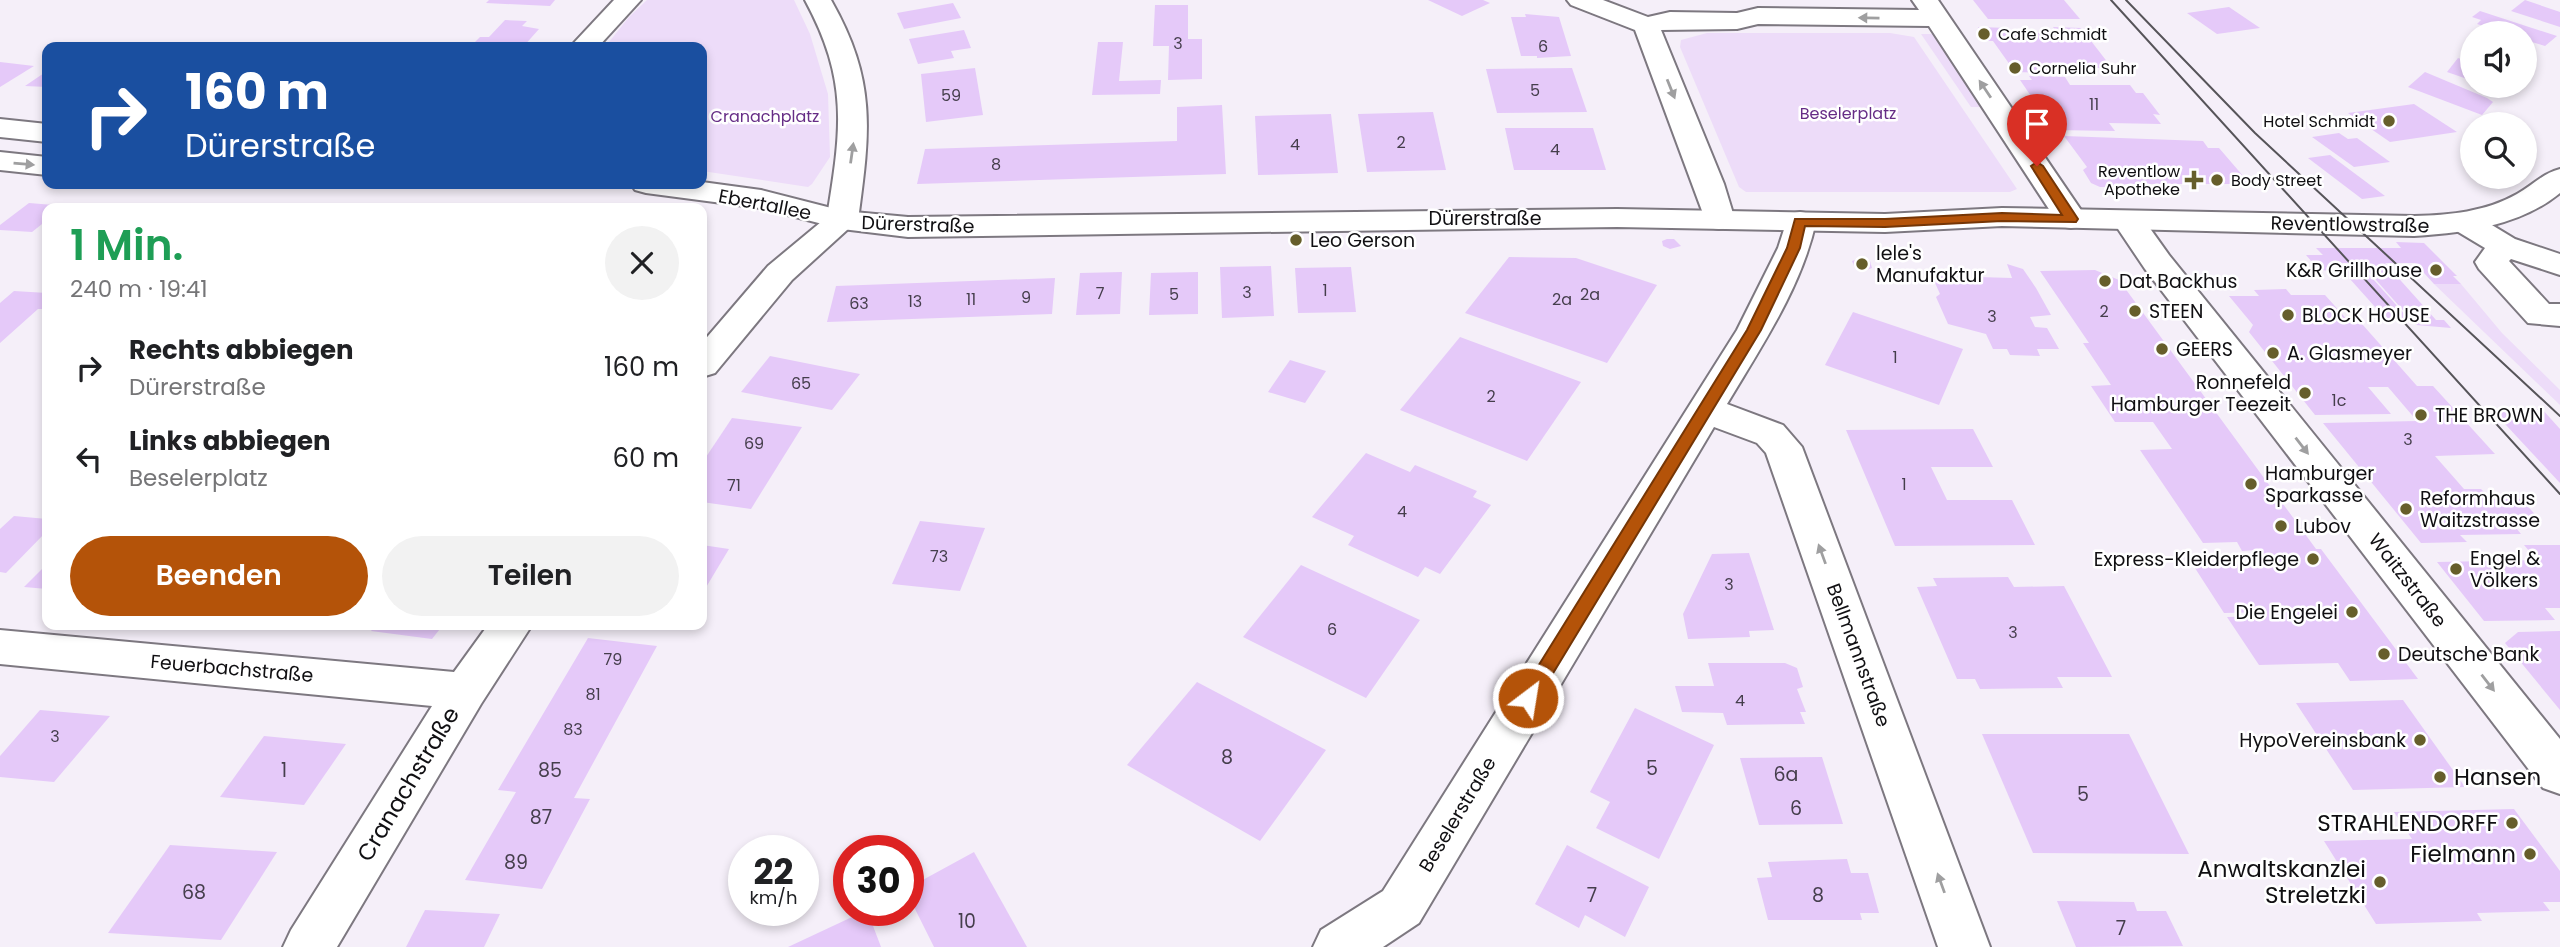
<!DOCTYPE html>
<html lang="de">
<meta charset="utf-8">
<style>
body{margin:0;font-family:Poppins,sans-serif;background:#f2f2f2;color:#202124;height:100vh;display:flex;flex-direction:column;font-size:26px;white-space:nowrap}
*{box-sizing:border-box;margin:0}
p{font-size:23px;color:#757577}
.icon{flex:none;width:38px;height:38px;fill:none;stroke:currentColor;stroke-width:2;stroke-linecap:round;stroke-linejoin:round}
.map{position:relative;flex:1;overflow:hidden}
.sheet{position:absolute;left:42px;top:203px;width:665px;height:427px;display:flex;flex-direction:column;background:#fff;border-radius:14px;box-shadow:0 4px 10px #0003}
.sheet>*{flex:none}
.guide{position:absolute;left:42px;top:42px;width:665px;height:147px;border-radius:14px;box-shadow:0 4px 10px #0003;background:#1a4fa0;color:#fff;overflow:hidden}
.fabs{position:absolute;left:2460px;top:21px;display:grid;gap:14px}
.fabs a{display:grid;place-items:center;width:77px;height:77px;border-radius:50%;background:#fff;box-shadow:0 4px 10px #0003;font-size:35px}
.speed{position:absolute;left:728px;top:835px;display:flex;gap:14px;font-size:35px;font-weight:700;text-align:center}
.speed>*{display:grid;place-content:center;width:91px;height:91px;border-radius:50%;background:#fff;box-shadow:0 4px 10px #0003;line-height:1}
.speed small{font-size:18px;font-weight:400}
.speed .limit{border:10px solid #d22;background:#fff;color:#111}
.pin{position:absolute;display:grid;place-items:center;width:60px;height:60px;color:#fff;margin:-72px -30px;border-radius:50% 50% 50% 0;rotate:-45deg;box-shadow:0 0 7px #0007}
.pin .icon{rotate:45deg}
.me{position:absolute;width:77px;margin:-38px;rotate:31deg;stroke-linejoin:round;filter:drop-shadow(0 0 5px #0008)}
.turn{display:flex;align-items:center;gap:24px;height:147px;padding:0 28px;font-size:32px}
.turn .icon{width:91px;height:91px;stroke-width:2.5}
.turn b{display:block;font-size:49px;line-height:60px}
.round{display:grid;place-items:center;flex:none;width:74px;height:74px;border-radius:37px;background:#f2f2f2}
.overview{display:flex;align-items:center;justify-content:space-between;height:119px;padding:0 28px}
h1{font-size:42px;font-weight:600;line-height:52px;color:#1e9e55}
.primary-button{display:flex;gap:14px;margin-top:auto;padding:14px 28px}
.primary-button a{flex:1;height:80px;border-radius:42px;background:#b45309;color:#fff;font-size:28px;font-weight:600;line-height:80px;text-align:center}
.primary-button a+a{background:#f2f2f2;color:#202124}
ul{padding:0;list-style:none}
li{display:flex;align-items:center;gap:21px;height:91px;padding:0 28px}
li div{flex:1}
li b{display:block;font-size:26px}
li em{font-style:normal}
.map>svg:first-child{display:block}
.green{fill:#eddcf9}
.building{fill:#e5c9f9}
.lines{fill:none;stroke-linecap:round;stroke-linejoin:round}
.minor-casing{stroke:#7d7880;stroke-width:4}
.major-casing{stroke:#7d7880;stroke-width:4}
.minor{fill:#fff;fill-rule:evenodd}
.major{fill:#fff;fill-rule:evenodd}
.tram{stroke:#565459;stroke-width:2}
.oneway{fill:#9f9fa0}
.route{fill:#b45309;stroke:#753606;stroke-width:2}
.poi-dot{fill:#665e2b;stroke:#fff;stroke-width:2.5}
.labels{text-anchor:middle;stroke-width:5;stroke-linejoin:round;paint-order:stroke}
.far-poi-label{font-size:16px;fill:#100f12;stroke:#fff;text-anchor:start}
.number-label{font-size:16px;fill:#453e4c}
.far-park-label{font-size:16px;fill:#662d86;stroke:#fff}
.street-label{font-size:19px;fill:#100f12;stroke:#fff}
.poi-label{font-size:19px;fill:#100f12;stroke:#fff;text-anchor:start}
.near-number-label{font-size:19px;fill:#453e4c}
.near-poi-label{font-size:23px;fill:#100f12;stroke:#fff;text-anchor:end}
.near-street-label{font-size:23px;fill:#100f12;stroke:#fff}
</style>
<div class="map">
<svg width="2560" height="947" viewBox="0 0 2560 947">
<rect width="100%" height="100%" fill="#f5eff9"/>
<g class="green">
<path d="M647 0H794L810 34 828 94 830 157 812 184 808 187 702 171V47H605L629 17Z"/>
<path d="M1707 33H1890L1914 37 2017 189 2010 192H1746L1739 187 1680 47 1681 40Z"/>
<path d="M1921 34H1932L1983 107H1971Z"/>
<path d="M2434 284H2461L2502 333 2560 390V405Z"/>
</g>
<g class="building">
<path d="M489 0H555L550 6 486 3Z"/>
<path d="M1428 0H1483L1490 3 1462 16Z"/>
<path d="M1973 0H2064L2080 19H1988Z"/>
<path d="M2525 0 2560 12V27L2511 11Z"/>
<path d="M953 3 961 18 904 29 897 13Z"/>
<path d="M1155 5H1188V39H1202V79L1168 80 1169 46H1153Z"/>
<path d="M2229 7 2260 28 2217 34 2187 13Z"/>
<path d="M2480 11 2557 36 2545 46 2525 40V33H2506L2477 24 2481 20 2472 17Z"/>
<path d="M1525 14 1559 17 1571 56 1537 58V56H1521L1511 17H1526Z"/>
<path d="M505 20 527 21 522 26 539 29 523 47H470L480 37H489Z"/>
<path d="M1978 27 2009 28 2013 33H2057L2053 27 2081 28 2112 68H2052L2056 73 2015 72 1993 41H1986Z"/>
<path d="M964 30 971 48 951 51 954 58 918 64 909 39Z"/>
<path d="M1098 42H1123L1119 81 1161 80 1160 94 1092 95Z"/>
<path d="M2458 58 2473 63V81L2447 72Z"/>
<path d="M0 62 34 66 0 87Z"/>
<path d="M975 68 983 115 926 122 921 74Z"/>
<path d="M1572 68 1587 112 1497 113 1486 69Z"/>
<path d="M47 71V87L25 86Z"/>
<path d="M2425 72 2487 98 2493 102 2482 115 2408 87Z"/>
<path d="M2029 76 2065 77 2070 85H2130L2136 93H2143L2160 115 2153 114 2161 124 2109 123 2115 131 2054 130 2020 80H2032Z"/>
<path d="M2414 104 2457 132 2390 142 2348 113Z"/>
<path d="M1222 105 1226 174 917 184 925 149 1177 141V107Z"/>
<path d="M1433 112 1446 170 1367 172 1358 114Z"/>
<path d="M1331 114 1338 173 1258 175 1255 116Z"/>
<path d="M1505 128H1593L1606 170H1514Z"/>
<path d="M2339 133 2348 139 2357 138 2390 162 2354 167 2312 137Z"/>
<path d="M2064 136 2203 141 2208 148H2219L2250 184H2125L2123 187H2100L2091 183 2083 170 2087 167Z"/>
<path d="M2330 155 2385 196 2362 199 2308 158Z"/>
<path d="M29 203 66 206 47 208V220L32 232 0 230V225Z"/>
<path d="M1667 239H1674L1681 246 1670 249 1663 246 1662 241Z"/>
<path d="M2396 242 2424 243 2457 276H2453L2461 284H2434L2415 263H2385L2436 320H2444L2451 328 2416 325 2361 263H2329L2335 271 2319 270 2306 255H2323L2316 248H2401Z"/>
<path d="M1509 257 1576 258 1657 285 1607 363 1465 313Z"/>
<path d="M1860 258 1870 261 1872 268 1864 271 1855 268 1852 261Z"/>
<path d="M2007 264 2023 269 2036 288 2051 315 2030 317 2035 327 2047 328 2059 349H2037L2040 356 2010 355 2007 349H1993L1986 334 1948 324 1936 297 1940 294 1932 276 1969 277 1972 284H1981L1978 277 2012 278Z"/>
<path d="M1271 266 1274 316 1222 318 1220 267Z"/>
<path d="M1351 267 1356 312 1298 313 1295 268Z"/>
<path d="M2341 269H2364L2408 318H2385Z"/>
<path d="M2095 270 2119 280 2316 549H2321L2418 679 2350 681 2338 663 2259 665 2227 617 2267 616 2265 612 2224 613 2193 565 2266 564 2256 550 2242 551 2237 542 2203 543 2140 450 2172 449 2153 422H2115L2091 386 2111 385 2083 343H2089L2040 271Z"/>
<path d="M1122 272 1120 314 1076 315 1080 273Z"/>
<path d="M1198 272V314L1149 315 1151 273Z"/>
<path d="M1055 278 1052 314 827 322 836 286Z"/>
<path d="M2286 289 2291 295H2325L2351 324H2362L2417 386H2433L2495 454 2435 456 2464 489H2481L2491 499H2521L2542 522 2512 523 2521 534 2460 535 2467 542 2421 543 2323 423 2417 421 2388 387H2368L2391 414 2315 415 2249 332 2253 325 2229 296H2259L2254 290Z"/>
<path d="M14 291 47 293V309H38L0 343V303Z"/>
<path d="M1853 312 1963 349 1939 405 1825 365Z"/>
<path d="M1460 337 1581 382 1527 461 1400 410Z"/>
<path d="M770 356 860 374 832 410 741 392Z"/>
<path d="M1290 360 1326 371 1305 403 1268 392Z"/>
<path d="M2542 409 2560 429V483L2492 410Z"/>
<path d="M732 418 802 427 751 509 702 502V463Z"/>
<path d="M1973 429 1993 467H1931L1947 500H2012L2035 545 1895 546 1846 430Z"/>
<path d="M1366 453 1410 472 1415 465 1477 491 1473 497 1491 505 1440 574 1425 567 1418 577 1348 545 1354 536 1312 517Z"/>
<path d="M14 516 47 519V531L6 573 0 572V529Z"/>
<path d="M920 521 985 528 960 591 892 584Z"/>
<path d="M702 545 729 549 702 594Z"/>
<path d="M2524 545H2560V608H2545L2555 620 2484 621 2437 562 2537 560Z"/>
<path d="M1749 553 1774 630 1749 631 1750 637 1688 639 1683 614 1712 554Z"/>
<path d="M47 564V589L24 587Z"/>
<path d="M1301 565 1420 620 1366 698 1243 637Z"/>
<path d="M2008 577 2014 587 2064 586 2112 677H2057L2063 688 1980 689 1975 679H1957L1917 587 1937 586 1933 578Z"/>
<path d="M376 625H443L432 639 371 631Z"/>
<path d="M2560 631V710L2505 643 2518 632Z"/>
<path d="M588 638 657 646 574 798 590 799 542 889 465 880 516 792 498 790Z"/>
<path d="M1708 663H1785L1797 668 1803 687 1797 689 1806 712H1800L1805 724 1727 725 1723 713 1682 712 1675 686H1714Z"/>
<path d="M1197 682 1326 750 1260 841 1127 765Z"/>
<path d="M2403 700 2465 787 2353 790 2296 703Z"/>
<path d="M1635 708 1714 745 1659 859 1596 828 1610 802 1590 792Z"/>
<path d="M40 710 110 716 54 782 0 777V756Z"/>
<path d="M1982 734H2129L2189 854 2033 853Z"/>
<path d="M264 736 346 744 304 805 220 797Z"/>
<path d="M1822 757 1843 824 1759 825 1740 758Z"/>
<path d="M2514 809 2560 871V902H2543L2550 911 2477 913 2482 921 2376 924 2324 841 2412 839 2394 812Z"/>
<path d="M170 845 277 852 221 940 108 933Z"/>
<path d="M1567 845 1649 887 1625 937 1585 915 1579 928 1535 904Z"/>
<path d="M974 852 1027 947H934L908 895V888Z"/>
<path d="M1847 859 1851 873H1868L1879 913H1860L1862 920H1768L1757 878 1772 877 1768 862Z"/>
<path d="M2057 901 2134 902 2137 911H2166L2183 946 2076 947Z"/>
<path d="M425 910 500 914 484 947H406Z"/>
<path d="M867 910 881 947H788Z"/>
</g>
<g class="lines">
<defs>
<g id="minor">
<path d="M614 0H641L598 47H570Z"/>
<path d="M805 0H831C877 81 870 131 858 220L792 280 715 373 702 377V343L768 266 827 217C841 130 849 81 805 0Z"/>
<path d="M1567 0H1603L1648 17 1670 12 1737 13 1758 8 1919 10 1912 0H1938L2087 219 2082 226 2071 228 2060 226 1929 26 1758 24 1737 29 1661 30 1724 184 1735 220 1730 227 1719 229 1708 227 1635 30 1571 5Z"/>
<path d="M2128 211 2139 213 2169 255 2560 739V794L2543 788 2145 269 2112 220 2117 213Z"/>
<path d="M1800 212 1811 214 1816 221C1802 287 1761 347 1727 404L1783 425 1802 447 1990 947H1938L1766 453 1757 443 1714 427 1419 923 1383 947H1313L1321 930 1383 891 1737 330 1778 248 1789 214Z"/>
<path d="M2466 214 2477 216 2515 239 2560 254V275L2511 259 2509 261 2549 304H2560V326L2528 323 2479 269 2475 262 2485 248 2455 230 2450 223 2455 216Z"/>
<path d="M488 625H532L481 704 337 947H283L291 930 432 706 0 664V630L454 672Z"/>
</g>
<g id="major">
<path d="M0 119 47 124V142L0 137Z"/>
<path d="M0 152 47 157V175L0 170Z"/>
<path d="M2560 169V193C2520 226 2464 233 2414 236L2002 226 1885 232 1617 227 908 237 842 229 760 208 646 193 635 190 631 184 702 182 761 190 843 211 908 217 1617 209 1885 214 2002 208 2414 216C2450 215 2485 212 2517 194 2532 186 2543 173 2560 169Z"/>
</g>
</defs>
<use href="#minor" class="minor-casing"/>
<use href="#major" class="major-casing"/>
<use href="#minor" class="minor"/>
<use href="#major" class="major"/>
<g class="tram">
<path d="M2111 0 2560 494"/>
<path d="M2126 0 2255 133 2560 416"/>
</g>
</g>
<defs><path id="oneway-solid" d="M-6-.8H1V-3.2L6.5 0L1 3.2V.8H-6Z" transform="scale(1.75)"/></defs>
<g class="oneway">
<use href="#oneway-solid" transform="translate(1869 18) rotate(-179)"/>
<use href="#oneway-solid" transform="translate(1671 89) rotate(68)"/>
<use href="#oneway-solid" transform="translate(1985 89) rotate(-124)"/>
<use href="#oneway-solid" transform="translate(852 153) rotate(-82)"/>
<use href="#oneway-solid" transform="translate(24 164) rotate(5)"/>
<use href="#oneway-solid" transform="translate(2302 446) rotate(52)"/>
<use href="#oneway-solid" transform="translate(1822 554) rotate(-110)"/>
<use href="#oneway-solid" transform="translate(2488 683) rotate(52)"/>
<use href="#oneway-solid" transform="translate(1941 883) rotate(-110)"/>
</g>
<path class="route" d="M2037 162 2043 166 2078 219 2076 222 2002 221 1885 227 1805 226 1800 248 1761 330 1535 703H1522L1519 698 1522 692 1747 330 1787 248 1795 219H1885L2002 213 2062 215 2031 166Z"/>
<g class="poi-dot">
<circle cx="1984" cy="34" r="7"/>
<circle cx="2015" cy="68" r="7"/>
<circle cx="2389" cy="121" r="7"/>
<path d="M2190.5 169.5h7v7h7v7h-7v7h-7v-7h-7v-7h7z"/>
<circle cx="2217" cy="180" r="7"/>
<circle cx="1296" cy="240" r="7"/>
<circle cx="1862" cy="264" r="7"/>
<circle cx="2436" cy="270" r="7"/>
<circle cx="2105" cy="281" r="7"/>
<circle cx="2135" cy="311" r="7"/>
<circle cx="2288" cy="315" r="7"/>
<circle cx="2162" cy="349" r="7"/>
<circle cx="2273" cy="353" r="7"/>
<circle cx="2305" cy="393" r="7"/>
<circle cx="2421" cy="415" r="7"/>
<circle cx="2251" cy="484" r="7"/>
<circle cx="2406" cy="509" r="7"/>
<circle cx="2281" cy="526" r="7"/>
<circle cx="2313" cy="559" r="7"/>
<circle cx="2456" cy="569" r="7"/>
<circle cx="2352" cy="612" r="7"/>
<circle cx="2384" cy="654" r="7"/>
<circle cx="2420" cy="740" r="7"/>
<circle cx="2440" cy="777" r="7"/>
<circle cx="2512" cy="823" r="7"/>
<circle cx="2530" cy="854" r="7"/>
<circle cx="2380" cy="882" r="7"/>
</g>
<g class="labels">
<g class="far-poi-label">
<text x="1998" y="40">Cafe Schmidt</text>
<text x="2029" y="74">Cornelia Suhr</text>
<text x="2375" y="127" text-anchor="end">Hotel Schmidt</text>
<text x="2180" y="177" text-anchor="end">Reventlow<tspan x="2180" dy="18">Apotheke</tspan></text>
<text x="2231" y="186">Body Street</text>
</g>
<g class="number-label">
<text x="1178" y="49">3</text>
<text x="1543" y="52">6</text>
<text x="1535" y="96">5</text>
<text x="951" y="101">59</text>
<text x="2094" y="110">11</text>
<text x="1401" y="148">2</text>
<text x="1295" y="150">4</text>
<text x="1555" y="155">4</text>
<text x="996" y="170">8</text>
<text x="1325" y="296">1</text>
<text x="1247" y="298">3</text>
<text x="1100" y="299">7</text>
<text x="1174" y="300">5</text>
<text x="1590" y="300">2a</text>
<text x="1026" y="303">9</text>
<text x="971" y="305">11</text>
<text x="1562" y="305">2a</text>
<text x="915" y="307">13</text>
<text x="859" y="309">63</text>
<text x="2104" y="317">2</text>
<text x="1992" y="322">3</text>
<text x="1895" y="363">1</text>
<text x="801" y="389">65</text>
<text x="1491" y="402">2</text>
<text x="2339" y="406">1c</text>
<text x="2408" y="445">3</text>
<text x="754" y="449">69</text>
<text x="1904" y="490">1</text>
<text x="734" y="491">71</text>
<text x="1402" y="517">4</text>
<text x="939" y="562">73</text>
<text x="1729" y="590">3</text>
<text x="1332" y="635">6</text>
<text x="2013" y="638">3</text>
<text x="613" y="665">79</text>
<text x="593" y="700">81</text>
<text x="1740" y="706">4</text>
<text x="573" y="735">83</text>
<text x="55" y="742">3</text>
</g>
<g class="far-park-label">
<text x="1848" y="119">Beselerplatz</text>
<text x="765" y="122">Cranachplatz</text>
</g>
<g class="street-label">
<text transform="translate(765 204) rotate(11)" y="7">Ebertallee</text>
<text x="1485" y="225">Dürerstraße</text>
<text transform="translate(918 224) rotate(2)" y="7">Dürerstraße</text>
<text transform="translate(2350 224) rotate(1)" y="7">Reventlowstraße</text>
<text transform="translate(2408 580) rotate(52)" y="7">Waitzstraße</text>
<text transform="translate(1859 655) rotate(70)" y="7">Bellmannstraße</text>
<text transform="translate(232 668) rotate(5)" y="7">Feuerbachstraße</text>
<text transform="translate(1457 814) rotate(-59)" y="7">Beselerstraße</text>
</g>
<g class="poi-label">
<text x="1310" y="247">Leo Gerson</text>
<text x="1876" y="260">lele's<tspan x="1876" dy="22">Manufaktur</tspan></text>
<text x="2422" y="277" text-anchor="end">K&amp;R Grillhouse</text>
<text x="2119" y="288">Dat Backhus</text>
<text x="2149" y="318">STEEN</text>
<text x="2302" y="322">BLOCK HOUSE</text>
<text x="2176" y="356">GEERS</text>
<text x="2287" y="360">A. Glasmeyer</text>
<text x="2291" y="389" text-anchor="end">Ronnefeld<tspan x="2291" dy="22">Hamburger Teezeit</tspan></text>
<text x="2435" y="422">THE BROWN</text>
<text x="2265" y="480">Hamburger<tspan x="2265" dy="22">Sparkasse</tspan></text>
<text x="2420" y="505">Reformhaus<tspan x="2420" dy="22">Waitzstrasse</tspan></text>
<text x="2295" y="533">Lubov</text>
<text x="2470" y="565">Engel &amp;<tspan x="2470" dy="22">Völkers</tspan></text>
<text x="2299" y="566" text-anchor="end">Express-Kleiderpflege</text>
<text x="2338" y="619" text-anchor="end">Die Engelei</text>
<text x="2398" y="661">Deutsche Bank</text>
<text x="2406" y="747" text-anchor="end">HypoVereinsbank</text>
</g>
<g class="near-number-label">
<text x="1227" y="764">8</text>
<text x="1652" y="775">5</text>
<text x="284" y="777">1</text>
<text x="550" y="777">85</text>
<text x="1786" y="781">6a</text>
<text x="2083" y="801">5</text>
<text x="1796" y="815">6</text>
<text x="541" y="824">87</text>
<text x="516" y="869">89</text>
<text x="194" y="899">68</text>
<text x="1592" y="902">7</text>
<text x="1818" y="902">8</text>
<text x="967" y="928">10</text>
<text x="2121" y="935">7</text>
</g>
<g class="near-poi-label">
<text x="2454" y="785" text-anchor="start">Hansen</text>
<text x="2498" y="831">STRAHLENDORFF</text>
<text x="2516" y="862">Fielmann</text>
<text x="2366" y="877">Anwaltskanzlei<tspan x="2366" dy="26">Streletzki</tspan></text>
</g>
<g class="near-street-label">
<text transform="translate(408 784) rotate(-59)" y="8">Cranachstraße</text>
</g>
</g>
</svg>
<div class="fabs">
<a><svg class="icon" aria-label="sound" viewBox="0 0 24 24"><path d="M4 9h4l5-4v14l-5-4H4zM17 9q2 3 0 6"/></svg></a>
<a><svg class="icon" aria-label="search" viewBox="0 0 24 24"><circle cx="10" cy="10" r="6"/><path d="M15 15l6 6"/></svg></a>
</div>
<div class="speed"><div>22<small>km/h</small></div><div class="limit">30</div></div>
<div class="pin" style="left:2037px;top:166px;background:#d93025"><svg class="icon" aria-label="arrive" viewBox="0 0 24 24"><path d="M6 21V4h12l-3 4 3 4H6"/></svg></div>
<svg class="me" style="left:1528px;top:698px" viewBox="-20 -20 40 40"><circle r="17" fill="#b45309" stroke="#fff" stroke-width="3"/><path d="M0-11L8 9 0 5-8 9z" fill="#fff"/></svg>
<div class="guide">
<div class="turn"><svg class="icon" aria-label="right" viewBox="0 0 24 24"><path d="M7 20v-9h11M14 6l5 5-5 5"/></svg><div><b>160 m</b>Dürerstraße</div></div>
</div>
<section class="sheet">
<div class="overview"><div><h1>1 Min.</h1><p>240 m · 19:41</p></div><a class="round"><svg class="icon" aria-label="close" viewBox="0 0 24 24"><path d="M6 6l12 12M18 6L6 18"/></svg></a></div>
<ul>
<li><svg class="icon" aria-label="right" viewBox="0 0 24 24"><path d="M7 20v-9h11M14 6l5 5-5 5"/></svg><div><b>Rechts abbiegen</b><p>Dürerstraße</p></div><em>160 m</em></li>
<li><svg class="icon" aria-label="left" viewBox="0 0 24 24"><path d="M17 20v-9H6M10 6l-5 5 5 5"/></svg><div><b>Links abbiegen</b><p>Beselerplatz</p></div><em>60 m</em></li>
</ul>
<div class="primary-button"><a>Beenden</a><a>Teilen</a></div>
</section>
</div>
